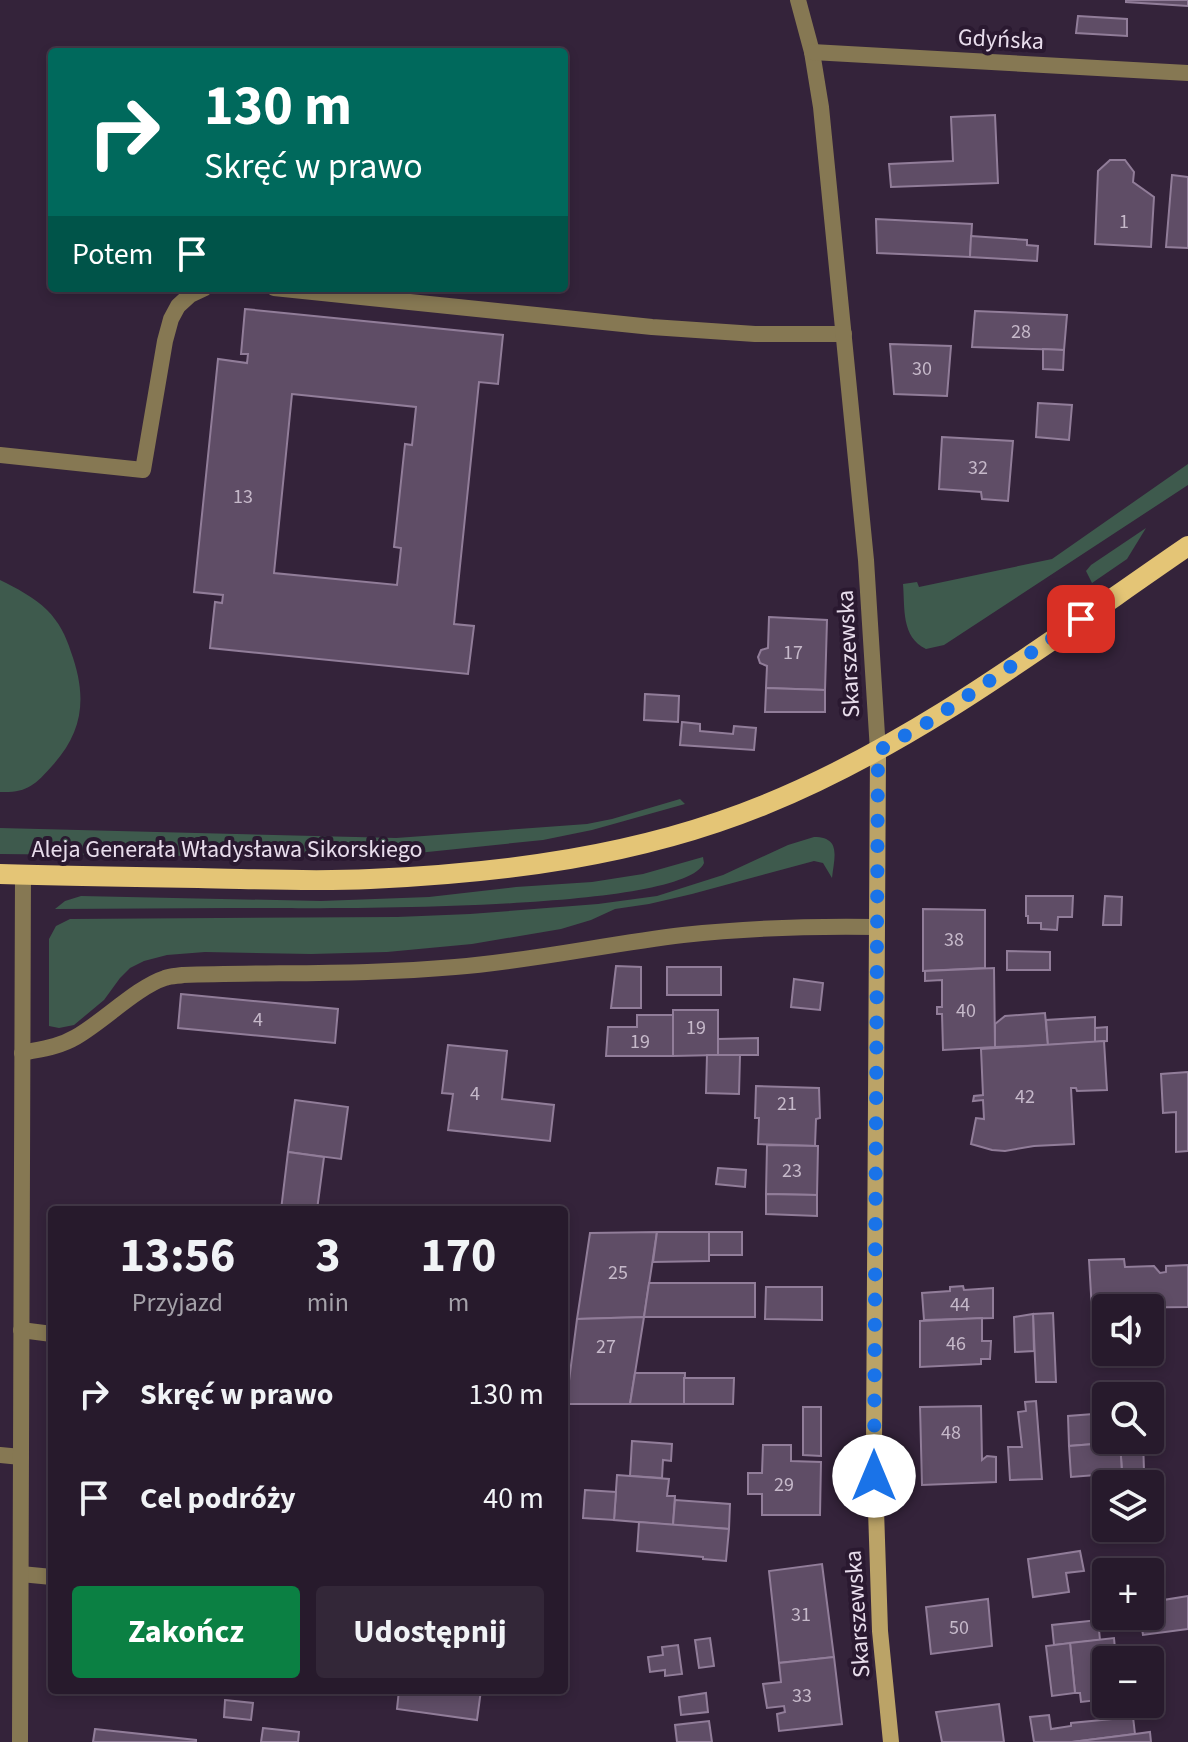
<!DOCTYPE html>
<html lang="pl">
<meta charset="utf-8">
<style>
body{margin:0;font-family:"Source Sans 3",sans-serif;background:#332738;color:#f1f3f6;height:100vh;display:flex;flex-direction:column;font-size:30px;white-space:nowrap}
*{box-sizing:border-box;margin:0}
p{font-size:26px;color:#a4a1a9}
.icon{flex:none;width:44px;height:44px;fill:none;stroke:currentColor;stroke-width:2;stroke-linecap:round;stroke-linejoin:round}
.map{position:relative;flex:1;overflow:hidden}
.details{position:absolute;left:48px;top:1206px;width:520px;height:488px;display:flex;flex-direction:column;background:#271a2c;border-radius:8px;box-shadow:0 4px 12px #0003,0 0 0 2px #433848}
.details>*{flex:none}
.hud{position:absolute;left:48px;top:48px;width:520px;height:244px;border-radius:8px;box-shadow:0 4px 12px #0003,0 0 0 2px #433848;background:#00695c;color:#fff;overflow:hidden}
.tools{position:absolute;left:1092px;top:1294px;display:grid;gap:16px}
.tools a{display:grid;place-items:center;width:72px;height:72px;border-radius:8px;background:#271a2c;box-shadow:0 4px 12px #0003,0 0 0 2px #433848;font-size:40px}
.pin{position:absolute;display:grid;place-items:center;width:68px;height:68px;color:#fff;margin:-34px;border-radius:16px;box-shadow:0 4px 12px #0006}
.me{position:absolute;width:88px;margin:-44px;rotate:0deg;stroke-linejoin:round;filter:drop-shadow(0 0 6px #0008)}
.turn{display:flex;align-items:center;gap:28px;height:168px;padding:0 24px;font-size:36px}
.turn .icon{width:104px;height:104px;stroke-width:2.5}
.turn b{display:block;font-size:56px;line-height:68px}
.then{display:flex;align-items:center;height:76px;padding:0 24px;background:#0003;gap:16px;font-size:30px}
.eta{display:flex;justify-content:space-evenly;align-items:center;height:136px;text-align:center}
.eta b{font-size:48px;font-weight:700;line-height:56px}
.cta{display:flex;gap:16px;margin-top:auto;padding:16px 24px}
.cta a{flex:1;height:92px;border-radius:8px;background:#0b8043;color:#fff;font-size:32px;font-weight:700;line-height:92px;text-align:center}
.cta a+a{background:#332738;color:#f1f3f6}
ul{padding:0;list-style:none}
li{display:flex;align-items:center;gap:24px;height:104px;padding:0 24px}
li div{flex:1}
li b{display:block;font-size:30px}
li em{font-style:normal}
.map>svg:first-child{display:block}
.green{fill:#3e5a4d}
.building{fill:#5f4d66;stroke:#917d99;stroke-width:2;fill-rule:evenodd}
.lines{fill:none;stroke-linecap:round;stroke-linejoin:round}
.lane{stroke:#867853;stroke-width:16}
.street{stroke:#867853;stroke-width:16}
.secondary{stroke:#bba367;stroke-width:16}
.primary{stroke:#e4c576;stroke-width:20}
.route{stroke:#1a73e8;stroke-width:14;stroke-dasharray:0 25.2}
.labels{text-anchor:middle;stroke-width:8;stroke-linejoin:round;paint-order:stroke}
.number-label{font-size:20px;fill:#c6b9ca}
.street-label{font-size:24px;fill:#e8ddec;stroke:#2a1930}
</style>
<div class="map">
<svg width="1188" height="1742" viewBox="0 0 1188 1742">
<rect width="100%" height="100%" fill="#34233a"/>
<g class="green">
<path d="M1188 464V485L944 645 926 649C901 637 905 608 903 584L917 582 919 587 1052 559Z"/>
<path d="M1146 528 1127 559 1092 583 1086 571 1091 565Z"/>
<path d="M0 580C16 588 34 597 47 610 59 622 66 636 71 652 87 696 84 731 52 766 35 785 27 793 0 792Z"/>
<path d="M680 799 685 804 592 830 543 840 369 858 0 854V828L396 838 587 824 612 819Z"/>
<path d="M814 837C842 837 834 858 832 878L823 863 814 861 692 894 649 904 615 909 591 920 561 929 472 944 387 952 311 954 205 952 167 955 144 961 130 968 120 978 104 1000 74 1025 59 1028 49 1026V939L56 926 70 919 397 917 470 914 598 904 657 896 723 875 788 845Z"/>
<path d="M703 857 704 863C682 914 295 908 231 908 173 908 114 909 55 909L65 901 81 896 321 901 429 897 516 887 592 882 643 874Z"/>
</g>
<g class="building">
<path d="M1126 0H1188V6L1126 2Z"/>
<path d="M1078 16 1127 19V36L1076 33Z"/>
<path d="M995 115 998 183 891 187 889 164 953 161 951 117Z"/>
<path d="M1110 160H1125L1134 172 1133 182 1154 197 1151 247 1095 244 1098 171Z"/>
<path d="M1172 175 1188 177V248L1166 247Z"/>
<path d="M876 219 972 224 970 257 877 253Z"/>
<path d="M971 236 1027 240V245L1038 246 1037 261 970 257Z"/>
<path d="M245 309 503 335 498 384 479 382 454 624 474 626 468 674 210 648 215 602 222 603 223 595 194 592 218 359 247 363 248 354H241ZM292 394 416 407 412 445 405 444 394 547 401 548 397 585 274 573Z"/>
<path d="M975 311 1067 315 1064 350 972 347Z"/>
<path d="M890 344 951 346 947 396 894 394Z"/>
<path d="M1043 349 1064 350 1063 370 1043 369Z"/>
<path d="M1038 403 1072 405 1069 440 1036 437Z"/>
<path d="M942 437 1013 441 1008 501 982 499 981 492 939 489Z"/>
<path d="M769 617 827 620 825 690 766 688 767 666 760 663 758 657 761 650 768 648Z"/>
<path d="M766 688 825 690V712H765Z"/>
<path d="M645 694 679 696 678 722 644 720Z"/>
<path d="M682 722 700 724V731L733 734 734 726 756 728 754 750 680 745Z"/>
<path d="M1026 896H1073L1072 917H1058L1057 930 1041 929V923H1028V916H1026Z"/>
<path d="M1105 896 1122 897 1121 925H1103Z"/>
<path d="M923 909 985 910V968L923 971Z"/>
<path d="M1007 951 1050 952V970H1007Z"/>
<path d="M616 966 641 967V1008H611Z"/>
<rect x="667" y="967" width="54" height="28"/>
<path d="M994 968 995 1047 943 1050 942 1014H937V1007H942V980L925 981V971Z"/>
<path d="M794 979 823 983 820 1010 791 1007Z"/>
<path d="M181 994 338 1009 335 1043 178 1028Z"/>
<path d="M673 1010H718V1055L673 1056Z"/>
<path d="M1045 1013 1048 1045 995 1047V1024L1005 1016Z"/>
<path d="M637 1015H673V1056H606L608 1027H637Z"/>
<path d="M1095 1017V1042L1048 1045 1046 1020Z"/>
<path d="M1107 1027V1041L1095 1042V1028Z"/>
<path d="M758 1038V1055H718V1039Z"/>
<path d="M1104 1041 1107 1090 1077 1091 1076 1088H1071L1074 1144 1034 1146 1005 1151 992 1150 971 1144 976 1118 984 1119 983 1100 973 1101 974 1096 983 1095 981 1049Z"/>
<path d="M448 1045 507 1051 502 1099 554 1105 550 1141 448 1130 453 1094 442 1093Z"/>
<path d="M707 1055H740L739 1094 706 1093Z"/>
<path d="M1188 1072V1151L1176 1152V1112L1163 1113 1161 1074Z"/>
<path d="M756 1086 819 1088 820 1118 816 1119 815 1146 758 1144 759 1118H755Z"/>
<path d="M295 1100 348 1107 341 1159 288 1152Z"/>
<path d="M767 1145 818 1146 817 1195 766 1194Z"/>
<path d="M288 1152 324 1157 317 1210H281Z"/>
<path d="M718 1168 746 1170 745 1187 716 1184Z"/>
<path d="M766 1194 817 1195V1216L766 1214Z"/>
<path d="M657 1232 644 1317 577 1319 590 1233Z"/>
<path d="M657 1232H709V1261L653 1262Z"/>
<rect x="709" y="1232" width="33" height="23"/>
<path d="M1124 1259 1125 1267 1154 1266 1160 1273 1166 1272V1266L1188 1265V1307L1106 1308V1310L1092 1311 1089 1260Z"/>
<path d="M649 1283H755V1317H644Z"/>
<path d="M963 1286 964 1290 993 1288V1318L924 1320 922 1293 950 1291V1287Z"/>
<path d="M766 1287H822V1320L765 1319Z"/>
<path d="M1053 1313 1056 1382H1036L1033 1314Z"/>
<path d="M1033 1314 1034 1351 1015 1352 1014 1317Z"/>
<path d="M644 1317 630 1404H566L577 1319Z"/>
<path d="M982 1318V1341H991L990 1359H981V1364L920 1367V1321Z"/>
<path d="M635 1373H685L684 1404H630Z"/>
<path d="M684 1378H734L733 1404H684Z"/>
<path d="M1036 1401 1042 1479 1010 1480 1008 1447H1022L1018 1412 1026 1411 1025 1402Z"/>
<path d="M981 1406 982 1460 987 1456 996 1457V1482L922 1485 920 1407Z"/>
<path d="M803 1407H821V1456L803 1455Z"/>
<path d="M1106 1413V1440H1120V1442L1069 1446 1068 1416Z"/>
<path d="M1120 1440H1143L1144 1471 1122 1473Z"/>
<path d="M632 1441 672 1444 671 1461 663 1460 662 1478 630 1476Z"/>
<path d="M1120 1442 1122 1473 1071 1477 1069 1446Z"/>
<path d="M763 1445H791V1461L821 1462 820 1515H762V1494H748V1473H762Z"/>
<path d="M617 1475 669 1479 667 1496H675L673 1525 614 1520Z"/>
<path d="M585 1490 616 1492 614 1520 583 1518Z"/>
<path d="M675 1500 730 1504 729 1529 673 1525Z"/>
<path d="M639 1522 729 1529 726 1561 703 1559V1557L637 1551Z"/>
<path d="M1080 1551 1084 1571 1066 1573 1069 1592 1033 1597 1028 1559Z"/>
<path d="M822 1564 834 1657 779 1663 769 1571Z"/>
<path d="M1161 1591 1163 1600 1188 1596V1629L1143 1635 1140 1616H1150V1592Z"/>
<path d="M988 1599 992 1646 931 1654 926 1607Z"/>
<path d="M1098 1620 1100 1640 1054 1645 1052 1625Z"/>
<path d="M710 1638 714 1666 699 1668 695 1640Z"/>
<path d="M1114 1638 1116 1660H1106V1699L1081 1702 1080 1693H1075L1070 1643Z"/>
<path d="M1070 1643 1075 1693 1052 1696 1046 1646Z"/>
<path d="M678 1645 682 1674 665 1676V1670L650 1672 648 1657 663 1655 662 1647Z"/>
<path d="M834 1657 842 1724 779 1731 777 1714 785 1712 784 1706 767 1708 763 1684 781 1682 779 1663Z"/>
<path d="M399 1690H481L477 1720 397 1709Z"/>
<path d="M706 1693 708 1712 681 1715 679 1697Z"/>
<path d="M225 1700 253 1703 251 1720 224 1717Z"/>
<path d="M999 1704 1004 1742H942L936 1712Z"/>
<path d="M1049 1715 1051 1729 1071 1726V1723L1133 1717 1135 1734 1072 1742H1034L1030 1717Z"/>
<path d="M709 1721 712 1742H677L675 1725Z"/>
<path d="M263 1728 299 1732 298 1742H261Z"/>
<path d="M95 1729 196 1740V1742H93Z"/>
<path d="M1150 1732 1151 1742H1072L1135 1734Z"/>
</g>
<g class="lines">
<g class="lane">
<path d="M274 288 652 327 755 334H844"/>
<path d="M0 455 143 470 165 341 171 319 178 306 190 295 205 288"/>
<path d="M22 1053C41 1049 59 1047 76 1037 104 1021 137 987 165 978 170 976 177 976 183 975 274 972 365 975 455 967 532 961 607 944 683 935 747 928 812 926 876 927"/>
<path d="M21 1330 52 1334"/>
<path d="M21 1574 52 1577"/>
</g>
<g class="street">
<path d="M798 0 812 52 821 107 866 560 878 751"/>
<path d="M812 52 1188 73"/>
<path d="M0 1455 21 1457"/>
<path d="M20 1742 23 875"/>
</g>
<path class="secondary" d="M878 751 874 1449 880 1631 891 1742"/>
<path class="primary" d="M0 874C66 876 132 877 198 878 255 879 313 882 370 879 504 873 639 856 764 805 917 743 1052 639 1188 546"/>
</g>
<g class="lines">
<path class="route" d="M874 1476 878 751 930 721 1081 619"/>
</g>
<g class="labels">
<g class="number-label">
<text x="1124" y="228">1</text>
<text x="1021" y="338">28</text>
<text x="922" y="375">30</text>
<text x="978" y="474">32</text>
<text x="243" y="503">13</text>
<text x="793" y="659">17</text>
<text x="954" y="946">38</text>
<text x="966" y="1017">40</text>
<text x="258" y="1026">4</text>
<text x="696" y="1034">19</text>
<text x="640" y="1048">19</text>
<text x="475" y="1100">4</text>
<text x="1025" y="1103">42</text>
<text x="787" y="1110">21</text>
<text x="792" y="1177">23</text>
<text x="618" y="1279">25</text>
<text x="960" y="1311">44</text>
<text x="956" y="1350">46</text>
<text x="606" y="1353">27</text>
<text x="951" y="1439">48</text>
<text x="784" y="1491">29</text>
<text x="801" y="1621">31</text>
<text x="959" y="1634">50</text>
<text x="802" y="1702">33</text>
</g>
<g class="street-label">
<text transform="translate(1001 39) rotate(3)" y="8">Gdyńska</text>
<text transform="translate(848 654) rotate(-93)" y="8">Skarszewska</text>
<text x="227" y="857">Aleja Generała Władysława Sikorskiego</text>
<text transform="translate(857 1614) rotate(-94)" y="8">Skarszewska</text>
</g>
</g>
</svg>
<div class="tools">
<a><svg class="icon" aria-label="sound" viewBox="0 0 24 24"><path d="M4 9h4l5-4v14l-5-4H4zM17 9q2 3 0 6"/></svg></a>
<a><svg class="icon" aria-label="search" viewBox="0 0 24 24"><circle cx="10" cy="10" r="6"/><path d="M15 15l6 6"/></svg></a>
<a><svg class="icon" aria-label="layers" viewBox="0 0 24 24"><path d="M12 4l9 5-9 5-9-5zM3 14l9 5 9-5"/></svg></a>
<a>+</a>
<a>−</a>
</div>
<div class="pin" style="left:1081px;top:619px;background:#d93025"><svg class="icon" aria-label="arrive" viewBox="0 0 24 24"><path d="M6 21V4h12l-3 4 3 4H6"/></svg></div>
<svg class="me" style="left:874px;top:1476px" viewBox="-20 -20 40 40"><circle r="19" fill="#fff"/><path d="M0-13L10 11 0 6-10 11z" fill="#1a73e8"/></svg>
<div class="hud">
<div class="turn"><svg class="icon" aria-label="right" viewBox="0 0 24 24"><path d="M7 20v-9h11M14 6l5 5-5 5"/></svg><div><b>130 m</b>Skręć w prawo</div></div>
<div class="then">Potem<svg class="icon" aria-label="arrive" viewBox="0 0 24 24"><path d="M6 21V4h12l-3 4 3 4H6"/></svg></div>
</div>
<section class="details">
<div class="eta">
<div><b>13:56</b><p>Przyjazd</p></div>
<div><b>3</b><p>min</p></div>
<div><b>170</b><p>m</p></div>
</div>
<ul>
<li><svg class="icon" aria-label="right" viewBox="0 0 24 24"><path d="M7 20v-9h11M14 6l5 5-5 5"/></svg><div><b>Skręć w prawo</b></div><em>130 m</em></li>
<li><svg class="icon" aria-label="arrive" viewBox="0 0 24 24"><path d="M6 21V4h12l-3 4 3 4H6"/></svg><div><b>Cel podróży</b></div><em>40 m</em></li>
</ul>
<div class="cta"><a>Zakończ</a><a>Udostępnij</a></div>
</section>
</div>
